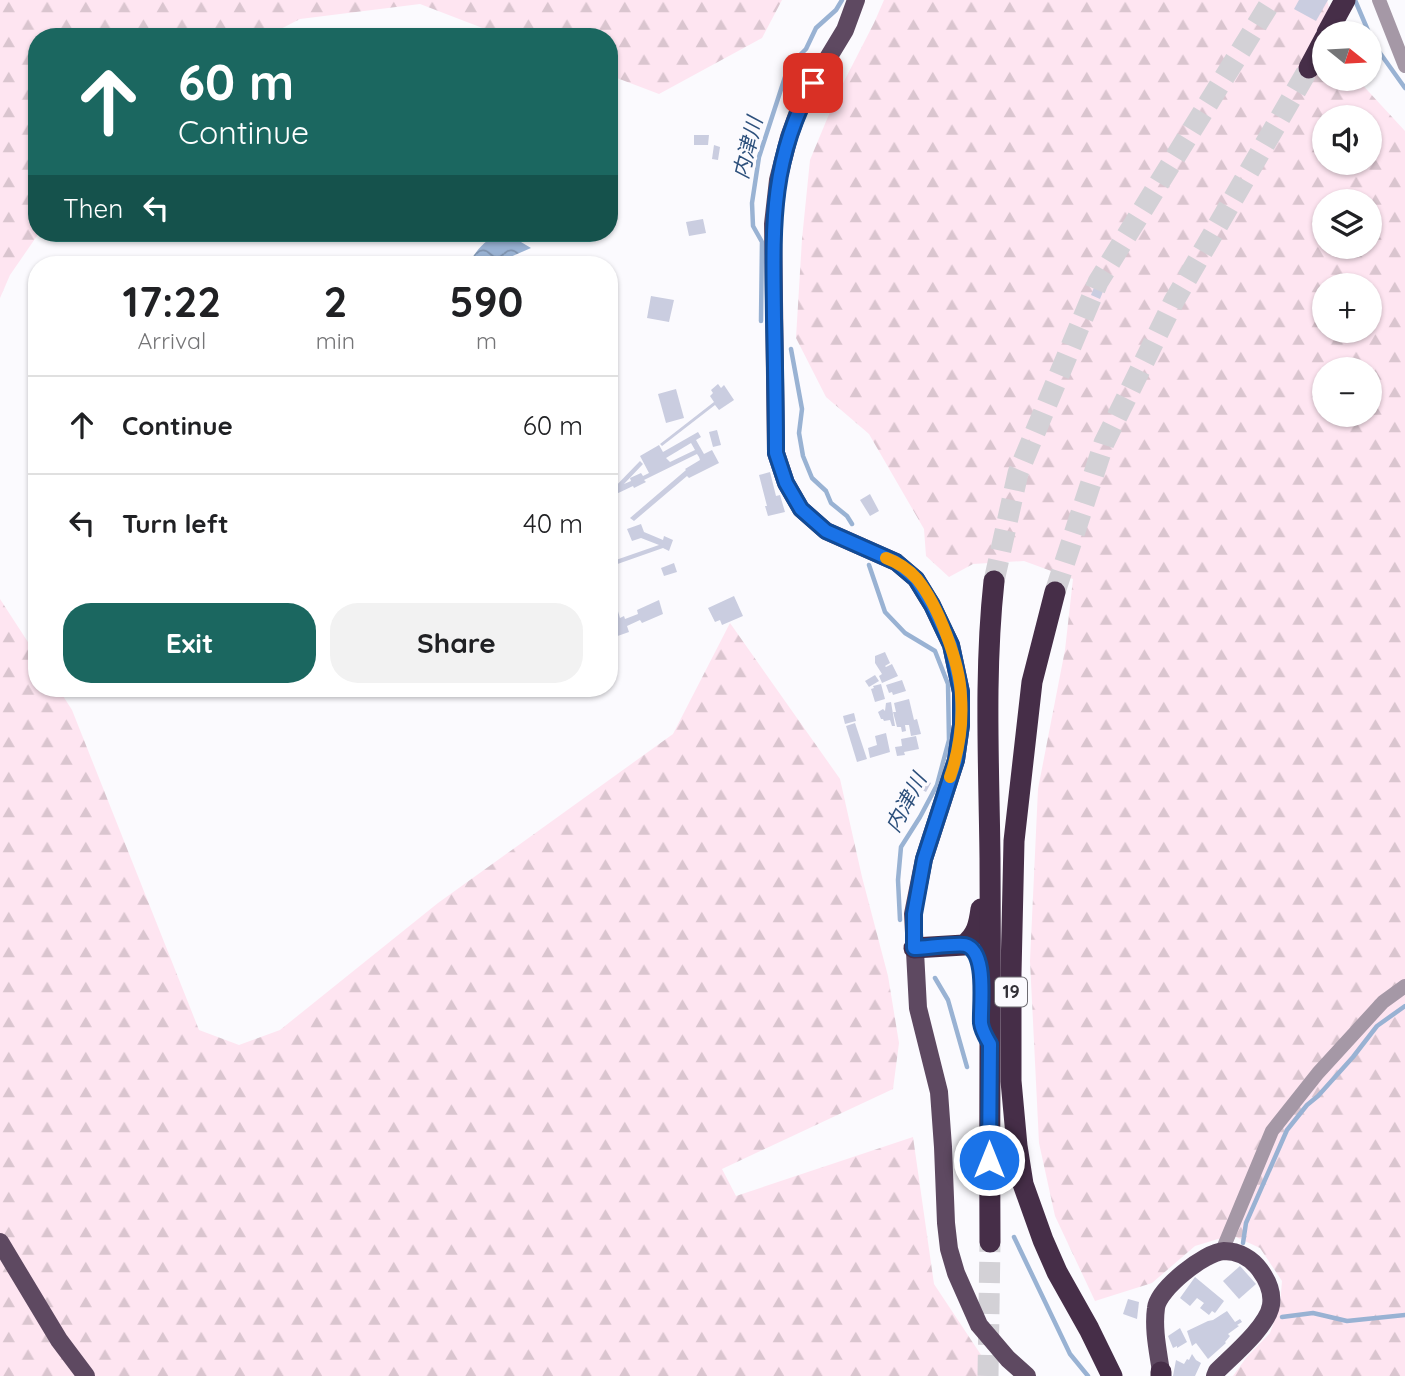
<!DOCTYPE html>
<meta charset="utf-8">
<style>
body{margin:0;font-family:Quicksand,"Noto Sans JP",sans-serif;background:#f2f2f2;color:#202124;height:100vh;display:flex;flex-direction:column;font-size:26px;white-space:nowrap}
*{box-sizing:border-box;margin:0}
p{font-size:23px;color:#757577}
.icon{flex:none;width:38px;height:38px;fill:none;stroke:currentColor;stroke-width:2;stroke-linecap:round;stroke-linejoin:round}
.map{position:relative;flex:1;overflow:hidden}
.details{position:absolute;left:28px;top:256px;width:590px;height:441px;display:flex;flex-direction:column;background:#fff;border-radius:28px;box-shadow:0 2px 5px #0004}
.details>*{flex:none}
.guide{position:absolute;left:28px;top:28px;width:590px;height:214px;border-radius:28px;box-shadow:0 2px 5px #0004;background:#1b6760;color:#fff;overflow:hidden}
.needle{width:46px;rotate:108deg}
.fabs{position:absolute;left:1312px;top:21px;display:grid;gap:14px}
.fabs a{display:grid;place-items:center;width:70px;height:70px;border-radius:50%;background:#fff;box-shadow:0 2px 5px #0004;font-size:35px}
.pin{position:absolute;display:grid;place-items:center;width:60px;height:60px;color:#fff;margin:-30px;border-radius:14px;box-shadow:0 4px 10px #0006}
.me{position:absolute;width:77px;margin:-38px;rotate:0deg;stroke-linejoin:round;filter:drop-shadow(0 0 5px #0008)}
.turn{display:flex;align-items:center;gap:24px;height:147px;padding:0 35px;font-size:32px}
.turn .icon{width:91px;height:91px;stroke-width:2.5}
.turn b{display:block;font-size:49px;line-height:60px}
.then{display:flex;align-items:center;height:66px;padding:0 35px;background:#0003;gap:14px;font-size:26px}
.eta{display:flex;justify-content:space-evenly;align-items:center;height:119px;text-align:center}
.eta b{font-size:42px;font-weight:800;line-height:49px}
.cta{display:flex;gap:14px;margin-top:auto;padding:14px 35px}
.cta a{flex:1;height:80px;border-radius:28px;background:#1b6760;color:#fff;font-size:28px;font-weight:800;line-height:80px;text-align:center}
.cta a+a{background:#f2f2f2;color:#202124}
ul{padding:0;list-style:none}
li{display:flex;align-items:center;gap:21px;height:98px;padding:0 35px;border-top:2px solid #e0e0e0}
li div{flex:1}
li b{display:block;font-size:26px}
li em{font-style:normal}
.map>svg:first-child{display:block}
.forest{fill:url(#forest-firs);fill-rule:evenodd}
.water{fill:url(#water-waves)}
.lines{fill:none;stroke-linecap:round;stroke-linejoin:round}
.stream{stroke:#99b2d3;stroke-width:4.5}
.building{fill:#cacde0;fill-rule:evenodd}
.highway-tunnel{stroke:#d3d1d6;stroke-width:21;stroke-dasharray:21 10;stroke-linecap:butt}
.minor{stroke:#a598a6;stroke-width:14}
.major{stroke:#5e4961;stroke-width:18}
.highway{stroke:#462e48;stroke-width:21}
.route-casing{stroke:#114b97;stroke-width:18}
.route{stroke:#1a73e8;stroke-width:12}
.slow{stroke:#f59e0b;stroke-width:12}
.labels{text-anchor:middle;stroke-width:6;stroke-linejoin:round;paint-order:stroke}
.shield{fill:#fbfafe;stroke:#6e6c72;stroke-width:2}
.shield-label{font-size:18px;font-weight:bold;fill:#312f36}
.water-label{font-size:21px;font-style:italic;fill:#2d507c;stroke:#fbfafe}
</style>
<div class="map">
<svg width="1405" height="1376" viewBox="0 0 1405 1376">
<defs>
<pattern id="forest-firs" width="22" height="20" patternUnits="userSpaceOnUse" patternTransform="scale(1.75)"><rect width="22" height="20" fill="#fee5f1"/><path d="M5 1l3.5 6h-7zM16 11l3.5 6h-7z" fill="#dac5cf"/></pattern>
<pattern id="water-waves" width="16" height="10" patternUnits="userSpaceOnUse" patternTransform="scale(1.75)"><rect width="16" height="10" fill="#99b2d3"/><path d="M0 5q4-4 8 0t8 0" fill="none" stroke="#7d91ac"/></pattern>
</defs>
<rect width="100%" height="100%" fill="#fbfafe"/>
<g class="forest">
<path d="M0 0H782L762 38 659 94 609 75V37H506L420 4 300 19 265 37H37V233H39L10 275 0 298Z"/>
<path d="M884 0H1327L1336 33H1325V79H1357L1405 131V1376H1233L1246 1358 1270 1333 1280 1305 1282 1281 1260 1248 1236 1237 1218 1239 1195 1246 1152 1283 1095 1301 1055 1216 1039 1143 1030 961 1038 789 1065 650 1073 579 1024 561 973 564 949 577 926 556 924 529 869 434 826 397 796 338 802 239 810 160 837 95 874 23ZM1325 117H1370V163H1325ZM1325 201H1370V247H1325ZM1325 285H1370V331H1325ZM1325 369H1370V415H1325Z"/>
<path d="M0 599 37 656V688H58L72 710 199 1030 239 1045 280 1030 438 903 673 734 730 623 840 779 862 877 888 976 899 1043 893 1089 722 1169 736 1196 913 1137 934 1284 995 1376H0Z"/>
</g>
<path class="water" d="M500 234 516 239 531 248 508 258 505 264H468C477 250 484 240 500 234Z"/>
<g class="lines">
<g class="stream">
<path d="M1355 0 1369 33"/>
<path d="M1370 35 1375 46 1405 88"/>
<path d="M761 321 762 242 753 226 752 203 759 157 786 74 791 64 806 49 816 28 836 10 842 0"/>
<path d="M791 349 802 409 799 433 803 456 812 478 826 491 831 503 847 516 852 524"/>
<path d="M869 565 885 612 905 633 935 651 948 684 949 740 937 785 920 817 901 847 898 880 900 920"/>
<path d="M935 978 948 1000 967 1067"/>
<path d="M1014 1237 1070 1354 1088 1376"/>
<path d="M1243 1243 1246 1223 1287 1130 1307 1105 1318 1096 1353 1057 1377 1026 1405 1006"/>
<path d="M1282 1317 1313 1313 1347 1321 1405 1315"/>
</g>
</g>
<g class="building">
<path d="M1299 0H1328L1316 21 1294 9Z"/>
<path d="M694 135H709L708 145H694Z"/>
<path d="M714 145 720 147 718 160 712 159Z"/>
<path d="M703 219 706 233 689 236 686 222Z"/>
<path d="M1095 285 1104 289 1100 299 1091 295Z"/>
<path d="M651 296 674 300 669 322 647 318Z"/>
<path d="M718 384 721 388 724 385 734 400 719 410 715 405 662 446 660 444 714 402 710 396 713 393 711 390Z"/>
<path d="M676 389 684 418 666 423 658 394Z"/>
<path d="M717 430 721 445 713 447 709 432Z"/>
<path d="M698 432 701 437 696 440 704 454 712 450 719 463 689 478 687 476 634 521 630 518 686 470 685 469 700 460 699 457 697 454 644 480 646 482 634 488 633 486 612 496 609 493 640 461 643 464 624 484 631 481 630 478 641 473 643 476 649 473 640 456 659 445 663 452ZM691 443 695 450 670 462 666 458Z"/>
<path d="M770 472 776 496 780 495 785 512 768 516 765 506H767L759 475Z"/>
<path d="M870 494 879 511 870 516 860 500Z"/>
<path d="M641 524 644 532 663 540 664 536 673 540 669 551 663 548 609 567V551L613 561 659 545 641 538 632 541 627 529Z"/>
<path d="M674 563 677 572 664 576 661 568Z"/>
<path d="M616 570 618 574 611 576 615 589 612 591 620 618 624 616 625 619 638 614 637 610 659 600 663 614 642 623 640 620 627 626 629 632 609 639V621L614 620 609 605V572Z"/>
<path d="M734 596 743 616 722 625 720 620 715 622 708 608Z"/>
<path d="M885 652 890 663 885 666 886 667 892 664 898 676 882 683 879 676 882 674 875 663V656Z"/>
<path d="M875 675 879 681 869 687 865 681Z"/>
<path d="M902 680 906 691 893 695 892 692 889 693 886 685Z"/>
<path d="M881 684 885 699 875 702 871 689 874 688 873 686Z"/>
<path d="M909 699 914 720 917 719 921 734 911 736 909 725H905L906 731 902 732 901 727H897L893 712H896L894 703Z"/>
<path d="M891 702 895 726H892L890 720 884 721 883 719H881L878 712 883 709 885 711 886 703Z"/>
<path d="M854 713 856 721 845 724 843 716Z"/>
<path d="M855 723 867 759 857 762 846 726Z"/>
<path d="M886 733 890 752 870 758 868 748 877 745 875 736Z"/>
<path d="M916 736 919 749 904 752 905 755 897 756 895 747 902 746 901 739Z"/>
<path d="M922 778 931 783 926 792 917 787Z"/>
<path d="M1240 1266 1256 1284 1239 1299 1223 1281Z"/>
<path d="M1195 1277 1224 1301 1215 1313 1212 1311 1209 1315 1200 1308 1204 1303 1197 1298 1190 1306 1180 1298Z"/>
<path d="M1128 1299 1139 1302 1137 1319 1123 1314Z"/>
<path d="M1227 1311 1235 1322 1240 1319 1242 1322 1237 1325 1239 1326 1228 1334 1230 1336 1225 1342 1226 1343 1208 1359 1196 1343 1192 1346 1187 1331 1208 1321 1213 1320Z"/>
<path d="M1180 1328 1187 1342 1177 1348V1346L1173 1348 1168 1336Z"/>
<path d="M1192 1354 1196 1360 1201 1363 1195 1376H1173L1176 1360 1184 1364 1187 1359 1189 1360Z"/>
</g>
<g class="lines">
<g class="highway-tunnel">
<path d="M994 581 1018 473 1098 282 1272 0"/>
<path d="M1055 592 1104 443 1174 301 1309 68"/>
<path d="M988 1376 990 1242"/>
</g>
<g class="minor">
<path d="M1379 0 1405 66"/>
<path d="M1222 1251 1272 1131 1318 1073 1383 1002 1405 986"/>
</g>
<g class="major">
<path d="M856 0 845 30 802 101 789 137 778 180 773 224 776 453 786 483 801 509 826 531 896 562 916 579 932 605 951 645 961 692V725L956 760 924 859 913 914 918 1008 939 1092 943 1147 946 1223 949 1249 956 1273 979 1325 1008 1359 1027 1376"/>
<path d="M0 1242 59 1340 86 1376"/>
<path d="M1160 1376 1161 1372C1158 1351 1153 1329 1156 1308 1158 1289 1205 1252 1224 1251 1239 1251 1252 1259 1260 1270 1268 1281 1273 1292 1271 1305 1268 1326 1232 1356 1217 1371L1215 1376"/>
</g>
<g class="highway">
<path d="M1327 33 1345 0"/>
<path d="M1309 68 1325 38"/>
<path d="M1055 592 1032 682 1014 841 1011 973V1081L1017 1146 1023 1184 1043 1240 1057 1272 1089 1329 1112 1376"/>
<path d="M914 948 964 945C977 935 979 924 981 909"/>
<path d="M990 1242C989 1114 991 986 990 858 989 766 984 673 994 581"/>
<path d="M1161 1376V1372"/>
</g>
</g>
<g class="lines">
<defs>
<path id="route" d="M813 83C769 161 773 232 774 318 775 363 776 408 776 453L786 483 801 509 826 531 896 562 916 579 932 605 951 645 961 692V725L956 760 924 859 914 914V948C924 948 957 943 965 945 988 951 980 1005 981 1023 982 1031 986 1037 990 1044L989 1160"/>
</defs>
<use href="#route" class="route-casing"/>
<use href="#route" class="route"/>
<path class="slow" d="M886 558C897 562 909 570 917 579 938 605 960 663 961 696 963 724 959 751 950 777"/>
</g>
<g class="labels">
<rect class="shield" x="995" y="977.5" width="32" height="29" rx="5"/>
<g class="shield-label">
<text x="1011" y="998">19</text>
</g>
<g class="water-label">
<text transform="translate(748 148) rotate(-76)" y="7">内津川</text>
<text transform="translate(906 803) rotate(-62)" y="7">内津川</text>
</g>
</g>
</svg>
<div class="fabs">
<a><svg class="needle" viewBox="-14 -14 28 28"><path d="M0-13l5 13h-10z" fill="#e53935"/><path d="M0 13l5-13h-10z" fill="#757577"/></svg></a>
<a><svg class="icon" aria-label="sound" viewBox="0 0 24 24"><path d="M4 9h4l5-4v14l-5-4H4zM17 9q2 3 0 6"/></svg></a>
<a><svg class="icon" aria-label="layers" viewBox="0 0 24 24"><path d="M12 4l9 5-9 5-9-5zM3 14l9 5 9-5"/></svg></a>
<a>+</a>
<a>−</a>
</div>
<div class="pin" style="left:813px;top:83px;background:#d93025"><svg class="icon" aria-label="arrive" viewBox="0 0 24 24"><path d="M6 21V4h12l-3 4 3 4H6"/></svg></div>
<svg class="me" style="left:989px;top:1160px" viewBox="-20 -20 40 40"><circle r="17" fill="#1a73e8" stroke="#fff" stroke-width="3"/><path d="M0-11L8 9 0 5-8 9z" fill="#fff"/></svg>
<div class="guide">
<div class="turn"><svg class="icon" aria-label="ahead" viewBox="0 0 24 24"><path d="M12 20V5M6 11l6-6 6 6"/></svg><div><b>60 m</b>Continue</div></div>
<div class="then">Then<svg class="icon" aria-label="left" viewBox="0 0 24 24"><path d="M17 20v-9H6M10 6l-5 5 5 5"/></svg></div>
</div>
<section class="details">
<div class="eta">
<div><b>17:22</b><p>Arrival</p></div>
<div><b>2</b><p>min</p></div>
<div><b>590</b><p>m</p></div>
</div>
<ul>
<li><svg class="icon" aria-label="ahead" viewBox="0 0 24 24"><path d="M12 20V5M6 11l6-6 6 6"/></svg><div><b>Continue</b></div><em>60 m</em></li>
<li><svg class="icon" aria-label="left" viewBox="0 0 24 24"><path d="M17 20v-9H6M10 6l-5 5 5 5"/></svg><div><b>Turn left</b></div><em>40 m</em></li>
</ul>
<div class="cta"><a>Exit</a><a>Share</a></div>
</section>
</div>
